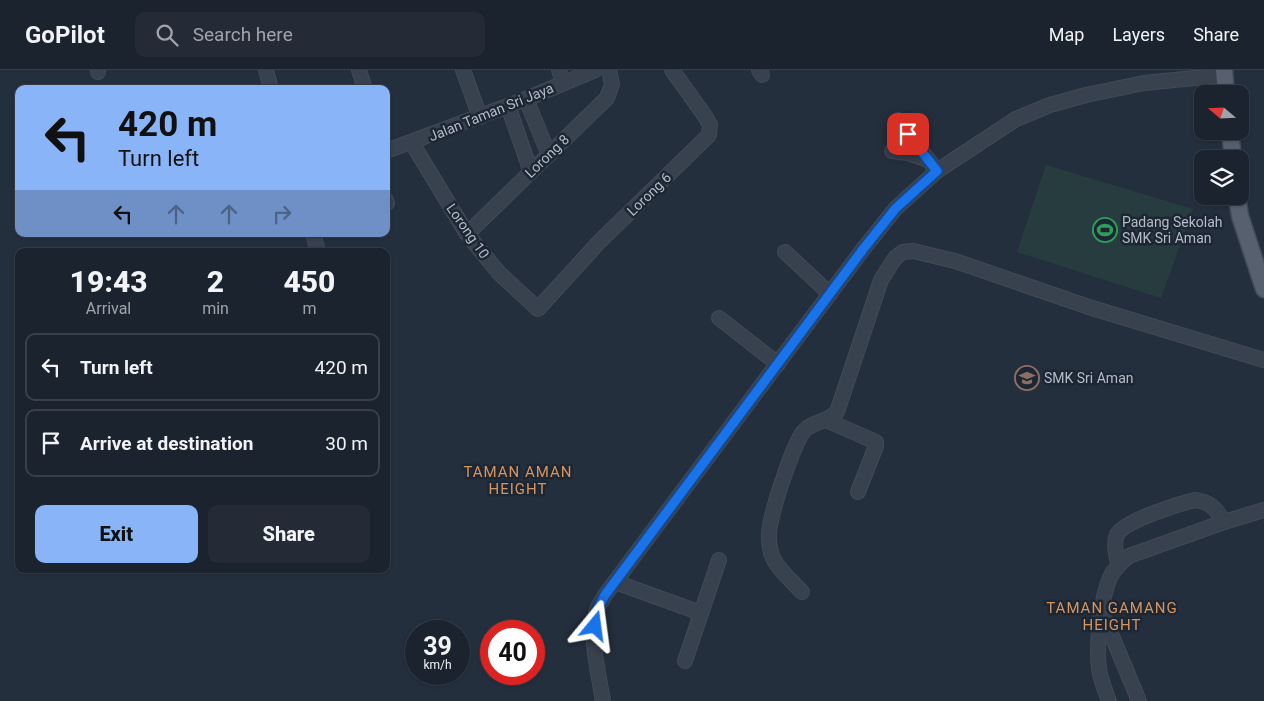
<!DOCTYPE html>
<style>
body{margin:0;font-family:Roboto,sans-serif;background:#242b36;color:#f1f3f6;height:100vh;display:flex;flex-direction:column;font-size:19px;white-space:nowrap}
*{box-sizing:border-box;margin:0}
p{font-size:16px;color:#a0a4aa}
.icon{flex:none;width:28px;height:28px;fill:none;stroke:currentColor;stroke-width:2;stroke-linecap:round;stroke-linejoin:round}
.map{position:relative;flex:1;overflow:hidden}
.side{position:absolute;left:15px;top:178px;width:375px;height:325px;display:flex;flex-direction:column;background:#1b232e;border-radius:10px;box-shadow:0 1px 4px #0004,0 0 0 1px #39404a}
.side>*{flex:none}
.top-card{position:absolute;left:15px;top:15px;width:375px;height:152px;border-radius:10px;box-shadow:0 1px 4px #0004,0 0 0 1px #39404a;background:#8ab4f8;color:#111;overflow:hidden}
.needle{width:32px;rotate:289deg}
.controls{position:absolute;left:1194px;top:15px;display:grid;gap:10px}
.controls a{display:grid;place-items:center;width:55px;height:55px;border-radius:10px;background:#1b232e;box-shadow:0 1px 4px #0004,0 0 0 1px #39404a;font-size:25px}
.speed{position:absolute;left:405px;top:550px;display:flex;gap:10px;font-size:25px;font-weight:700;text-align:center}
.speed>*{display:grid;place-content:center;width:65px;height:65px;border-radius:50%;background:#1b232e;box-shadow:0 1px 4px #0004,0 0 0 1px #39404a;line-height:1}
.speed small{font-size:12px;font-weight:400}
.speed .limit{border:8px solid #d22;background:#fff;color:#111}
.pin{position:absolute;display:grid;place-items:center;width:42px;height:42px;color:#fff;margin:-21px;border-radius:10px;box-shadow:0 2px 8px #0006}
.me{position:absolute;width:55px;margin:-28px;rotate:16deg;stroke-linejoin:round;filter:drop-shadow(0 0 4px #0008)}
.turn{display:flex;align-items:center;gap:18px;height:105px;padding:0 20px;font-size:22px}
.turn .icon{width:65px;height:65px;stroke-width:2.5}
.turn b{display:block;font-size:35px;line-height:42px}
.lanes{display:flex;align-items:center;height:48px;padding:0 20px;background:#0003;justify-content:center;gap:25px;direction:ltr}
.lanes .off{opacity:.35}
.eta{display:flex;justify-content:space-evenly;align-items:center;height:85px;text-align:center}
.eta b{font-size:30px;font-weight:800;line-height:35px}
.button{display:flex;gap:10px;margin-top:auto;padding:10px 20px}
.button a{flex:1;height:58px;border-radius:10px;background:#8ab4f8;color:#111;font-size:20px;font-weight:800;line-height:58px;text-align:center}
.button a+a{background:#242b36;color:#f1f3f6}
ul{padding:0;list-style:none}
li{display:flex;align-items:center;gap:15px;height:68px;margin:0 10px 8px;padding:0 10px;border:2px solid #39404a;border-radius:10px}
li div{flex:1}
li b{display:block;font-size:19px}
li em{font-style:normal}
header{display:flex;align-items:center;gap:30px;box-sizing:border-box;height:70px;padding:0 25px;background:#1b232e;border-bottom:1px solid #39404a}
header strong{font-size:24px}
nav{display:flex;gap:28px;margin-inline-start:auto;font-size:18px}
.search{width:350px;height:45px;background:#242b36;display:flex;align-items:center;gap:12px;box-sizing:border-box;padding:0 18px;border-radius:10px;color:#a0a4aa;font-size:19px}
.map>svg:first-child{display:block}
.green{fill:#263c3f}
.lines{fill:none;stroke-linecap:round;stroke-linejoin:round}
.minor-casing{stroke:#414a57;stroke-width:16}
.major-casing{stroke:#414a57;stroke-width:19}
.minor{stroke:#38414e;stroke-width:14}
.major{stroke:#56606e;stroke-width:16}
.route-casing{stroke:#114b97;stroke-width:12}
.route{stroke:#1a73e8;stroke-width:9}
.labels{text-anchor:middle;stroke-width:5;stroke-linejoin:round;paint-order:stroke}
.street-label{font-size:14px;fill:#b4bcc9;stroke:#1d2633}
.poi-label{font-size:14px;fill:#b4bcc9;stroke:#1d2633;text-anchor:start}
.neighbourhood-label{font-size:15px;letter-spacing:1px;fill:#d59563;stroke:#1d2633}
</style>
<header>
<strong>GoPilot</strong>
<div class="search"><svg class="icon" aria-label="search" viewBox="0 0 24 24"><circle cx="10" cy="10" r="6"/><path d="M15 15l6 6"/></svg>Search here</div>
<nav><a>Map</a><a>Layers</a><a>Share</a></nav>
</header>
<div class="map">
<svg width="1264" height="631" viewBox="0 0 1264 631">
<rect width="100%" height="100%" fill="#242f3e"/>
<path class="green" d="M1046 95 1193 139 1161 228 1017 182Z"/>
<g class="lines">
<defs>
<g id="minor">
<path d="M98 0V2"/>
<path d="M266 0 271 19"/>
<path d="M359 0 365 19"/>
<path d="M463 0 480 47"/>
<path d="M559 0 563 12"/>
<path d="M759 0 762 5"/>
<path d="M526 29 549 85"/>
<path d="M508 36 531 102"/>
<path d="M898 50 937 101"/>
<path d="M412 73 467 164 499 203 538 239 599 172 709 65 710 55 705 46 672 0"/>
<path d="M386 81 526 29 595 0"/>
<path d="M892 81 908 83 928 90"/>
<path d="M386 130 387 133"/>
<path d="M313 164 318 181"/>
<path d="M467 164 607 28 612 14 609 0"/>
<path d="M785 182 830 224"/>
<path d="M719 248 778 294"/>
<path d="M826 350 876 372V376L858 422"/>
<path d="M1119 495C1116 486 1113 474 1117 465 1123 451 1179 434 1195 430 1210 431 1217 440 1224 452"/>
<path d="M615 512 701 543"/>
<path d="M802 522C791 510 776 498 771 483 769 474 768 464 770 456 773 437 793 374 804 361 813 351 828 352 837 342L881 210 895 188 903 182 913 181 955 191 1092 238 1264 290"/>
<path d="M1102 542 1139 631"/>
<path d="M685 591 719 490"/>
<path d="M603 631C599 605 588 565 597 539 599 534 603 530 605 525L864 178 896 138 937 101 1016 49 1050 35 1086 25 1144 13 1225 5"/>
<path d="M1109 631C1105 620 1100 609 1099 598 1096 576 1101 521 1113 502 1118 496 1123 490 1129 486L1224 452 1264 440"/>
</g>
<g id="major">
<path d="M1224 0 1226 24"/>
<path d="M1230 61 1233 89"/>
<path d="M1237 126 1240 146 1264 219"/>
</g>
</defs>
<use href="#minor" class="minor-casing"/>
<use href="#major" class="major-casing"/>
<use href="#minor" class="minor"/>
<use href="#major" class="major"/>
</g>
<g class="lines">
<defs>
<path id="route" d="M595 556 597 540 605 525 864 178 896 138 937 101 908 64"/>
</defs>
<use href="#route" class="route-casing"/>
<use href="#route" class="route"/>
</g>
<defs>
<symbol id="stadium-ring" viewBox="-11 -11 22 22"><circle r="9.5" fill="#1d2633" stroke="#2e9e5b" stroke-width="1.5"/><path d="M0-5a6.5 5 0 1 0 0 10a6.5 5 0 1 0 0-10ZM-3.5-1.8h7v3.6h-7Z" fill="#2e9e5b"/></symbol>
<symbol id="school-ring" viewBox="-11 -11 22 22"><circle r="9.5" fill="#1d2633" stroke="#8d6e63" stroke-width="1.5"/><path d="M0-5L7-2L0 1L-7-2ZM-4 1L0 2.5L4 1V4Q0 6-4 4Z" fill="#8d6e63"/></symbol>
</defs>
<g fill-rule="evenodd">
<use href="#stadium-ring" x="1091" y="146" width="28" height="28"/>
<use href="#school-ring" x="1013" y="294" width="28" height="28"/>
</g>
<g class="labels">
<g class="street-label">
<text transform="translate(491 42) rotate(-22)" y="5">Jalan Taman Sri Jaya</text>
<text transform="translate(547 86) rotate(-44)" y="5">Lorong 8</text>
<text transform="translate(649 124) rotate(-44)" y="5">Lorong 6</text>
<text transform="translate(468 161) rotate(55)" y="5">Lorong 10</text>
</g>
<g class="poi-label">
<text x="1122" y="157">Padang Sekolah<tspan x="1122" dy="16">SMK Sri Aman</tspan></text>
<text x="1044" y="313">SMK Sri Aman</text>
</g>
<g class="neighbourhood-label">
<text x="518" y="407">TAMAN AMAN<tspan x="518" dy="17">HEIGHT</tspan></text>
<text x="1112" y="543">TAMAN GAMANG<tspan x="1112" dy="17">HEIGHT</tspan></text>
</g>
</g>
</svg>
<div class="controls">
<a><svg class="needle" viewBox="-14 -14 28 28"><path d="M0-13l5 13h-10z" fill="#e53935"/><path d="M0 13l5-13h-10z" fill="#a0a4aa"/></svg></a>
<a><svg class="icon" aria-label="layers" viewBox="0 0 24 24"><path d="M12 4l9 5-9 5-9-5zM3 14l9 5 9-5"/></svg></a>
</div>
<div class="speed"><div>39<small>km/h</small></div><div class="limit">40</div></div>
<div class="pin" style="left:908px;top:64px;background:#d93025"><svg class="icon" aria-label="arrive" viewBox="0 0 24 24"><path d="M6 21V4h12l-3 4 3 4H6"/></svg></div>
<svg class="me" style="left:595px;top:556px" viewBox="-20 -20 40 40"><path d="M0-17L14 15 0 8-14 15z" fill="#1a73e8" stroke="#fff" stroke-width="4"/></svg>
<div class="top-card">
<div class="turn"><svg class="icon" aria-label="left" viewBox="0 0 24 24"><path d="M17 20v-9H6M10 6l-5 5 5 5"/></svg><div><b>420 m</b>Turn left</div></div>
<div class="lanes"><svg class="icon" aria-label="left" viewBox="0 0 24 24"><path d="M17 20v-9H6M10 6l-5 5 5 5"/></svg><svg class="icon off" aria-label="ahead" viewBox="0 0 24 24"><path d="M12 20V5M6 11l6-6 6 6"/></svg><svg class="icon off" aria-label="ahead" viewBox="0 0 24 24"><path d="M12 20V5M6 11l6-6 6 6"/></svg><svg class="icon off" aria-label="right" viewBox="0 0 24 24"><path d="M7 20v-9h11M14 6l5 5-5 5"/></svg></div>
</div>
<section class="side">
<div class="eta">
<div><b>19:43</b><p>Arrival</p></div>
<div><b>2</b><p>min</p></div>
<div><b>450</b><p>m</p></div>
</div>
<ul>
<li><svg class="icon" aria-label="left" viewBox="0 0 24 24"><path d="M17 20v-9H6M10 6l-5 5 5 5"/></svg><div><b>Turn left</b></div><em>420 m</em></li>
<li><svg class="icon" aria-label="arrive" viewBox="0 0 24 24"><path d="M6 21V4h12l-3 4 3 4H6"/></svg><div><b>Arrive at destination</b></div><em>30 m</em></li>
</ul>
<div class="button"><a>Exit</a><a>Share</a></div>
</section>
</div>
